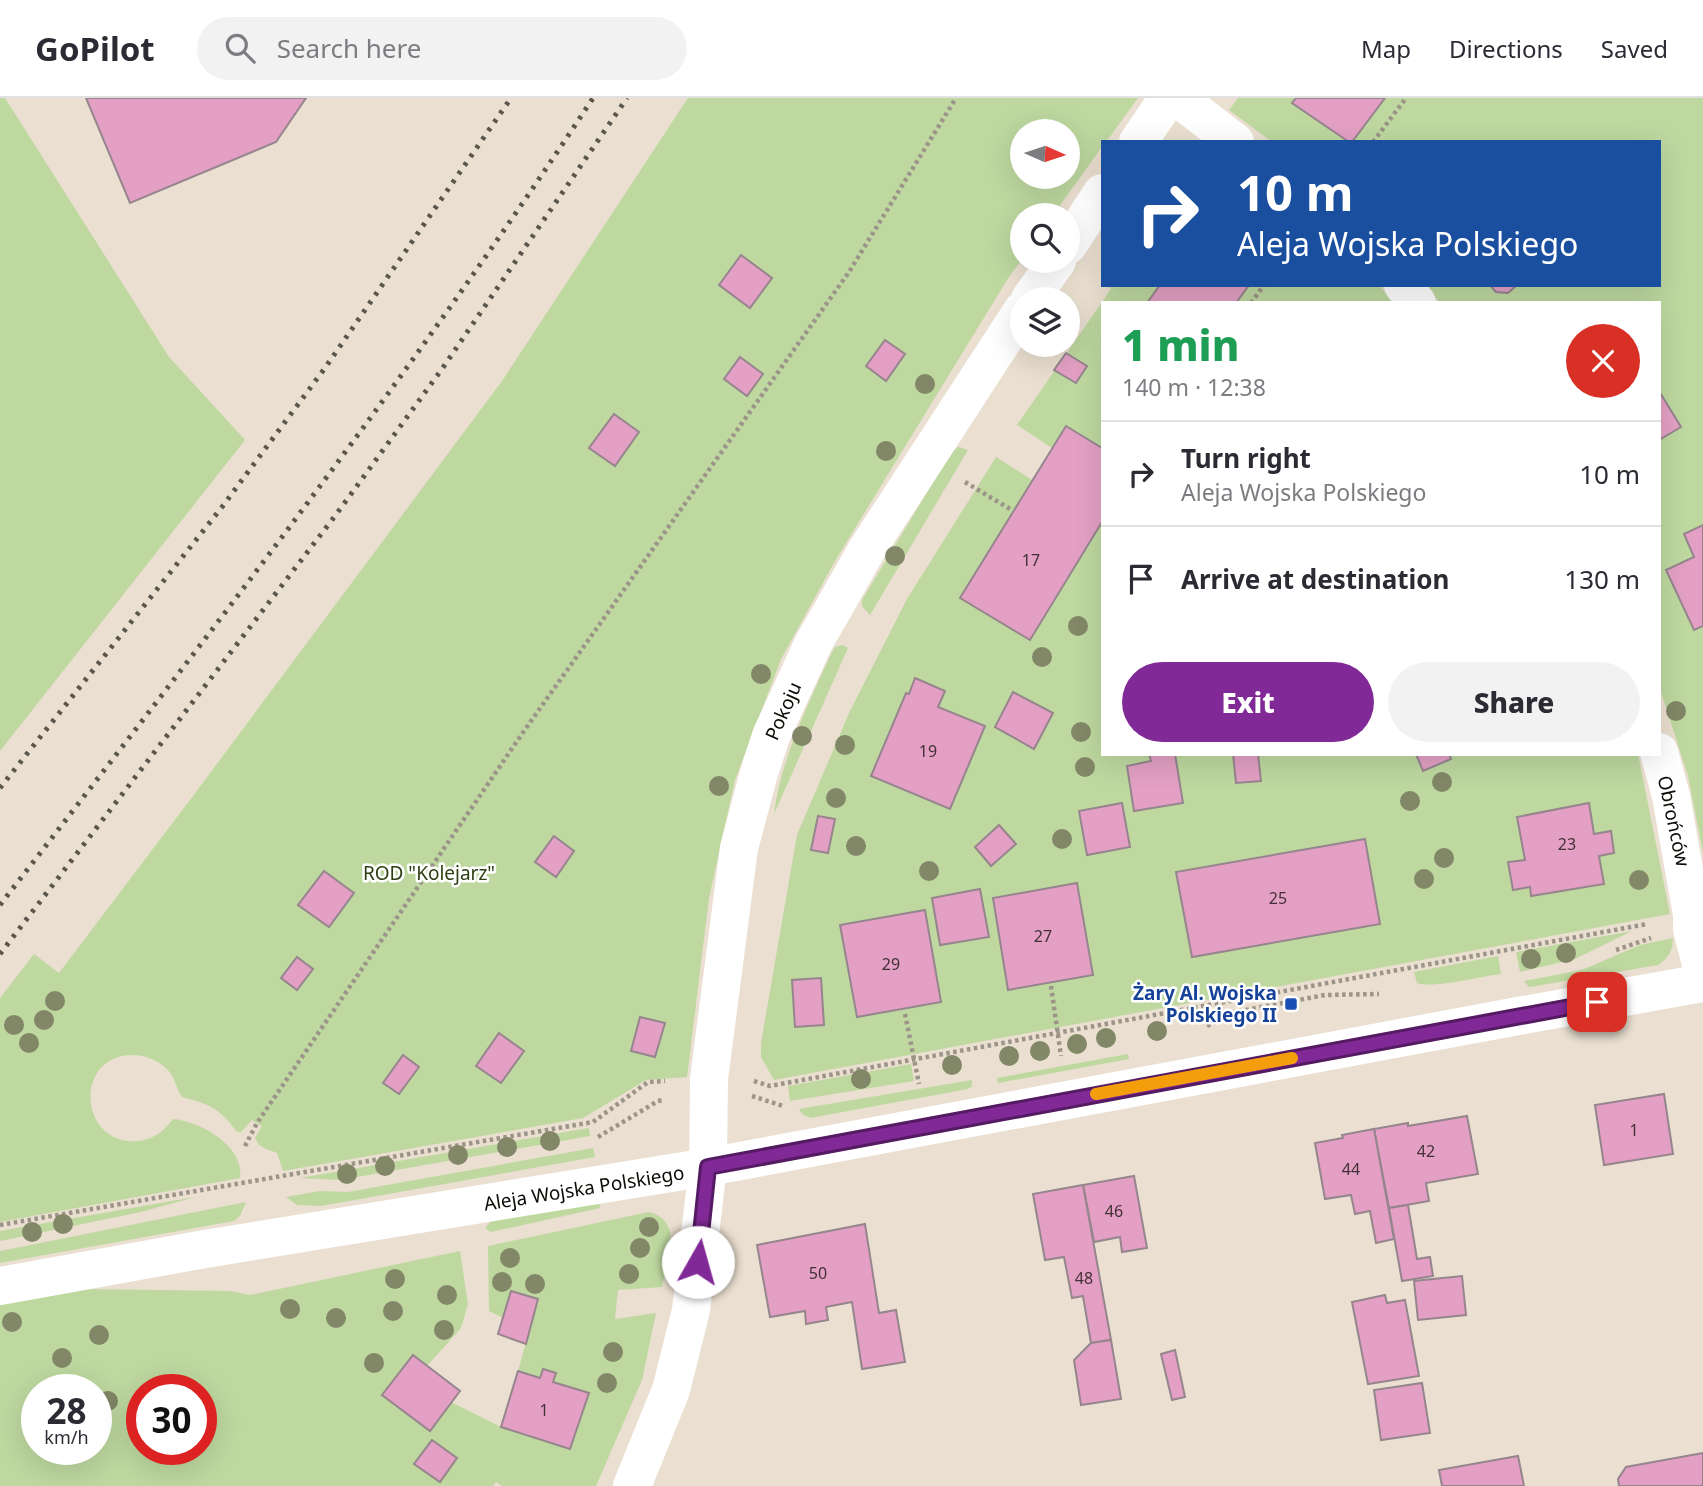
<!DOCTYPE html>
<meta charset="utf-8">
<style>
body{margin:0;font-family:"Noto Sans",sans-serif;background:#f2f2f3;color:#2b2b33;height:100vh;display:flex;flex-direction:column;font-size:26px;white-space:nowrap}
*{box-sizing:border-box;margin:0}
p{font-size:23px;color:#7c7c81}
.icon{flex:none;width:38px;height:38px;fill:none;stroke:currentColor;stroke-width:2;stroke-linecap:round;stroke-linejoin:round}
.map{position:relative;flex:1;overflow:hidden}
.sheet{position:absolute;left:1101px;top:203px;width:560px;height:455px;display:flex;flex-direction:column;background:#fff;border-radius:0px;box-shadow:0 7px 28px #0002}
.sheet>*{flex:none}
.top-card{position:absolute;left:1101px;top:42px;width:560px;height:147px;border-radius:0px;box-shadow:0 7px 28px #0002;background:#1a4fa0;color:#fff;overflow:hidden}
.needle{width:46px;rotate:93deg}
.controls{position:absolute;left:1010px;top:21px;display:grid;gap:14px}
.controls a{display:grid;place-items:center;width:70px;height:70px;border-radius:50%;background:#fff;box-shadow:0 7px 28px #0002;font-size:35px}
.speed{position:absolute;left:21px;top:1276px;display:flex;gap:14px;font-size:35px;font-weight:700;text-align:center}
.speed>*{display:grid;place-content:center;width:91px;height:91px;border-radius:50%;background:#fff;box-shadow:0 7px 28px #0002;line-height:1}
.speed small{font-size:18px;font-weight:400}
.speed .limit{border:10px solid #d22;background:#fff;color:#111}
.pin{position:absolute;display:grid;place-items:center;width:60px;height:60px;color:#fff;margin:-30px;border-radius:14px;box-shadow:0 4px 10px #0006}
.me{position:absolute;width:77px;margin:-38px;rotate:7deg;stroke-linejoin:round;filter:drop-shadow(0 0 5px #0008)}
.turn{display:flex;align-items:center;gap:24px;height:147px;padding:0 21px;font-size:32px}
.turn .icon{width:91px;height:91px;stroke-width:2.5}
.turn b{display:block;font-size:49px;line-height:60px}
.round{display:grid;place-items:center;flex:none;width:74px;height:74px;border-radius:37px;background:#f2f2f3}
.headline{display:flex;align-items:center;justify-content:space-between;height:119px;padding:0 21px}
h1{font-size:42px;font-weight:800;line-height:52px;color:#1e9e55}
.action{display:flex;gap:14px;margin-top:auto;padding:14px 21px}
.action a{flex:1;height:80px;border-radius:42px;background:#812996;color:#fff;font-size:28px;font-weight:800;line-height:80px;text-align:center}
.action a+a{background:#f2f2f3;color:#2b2b33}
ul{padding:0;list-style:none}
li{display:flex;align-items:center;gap:21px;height:105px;padding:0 21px;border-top:2px solid #e1e1e2}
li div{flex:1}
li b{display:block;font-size:26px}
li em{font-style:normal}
header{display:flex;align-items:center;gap:42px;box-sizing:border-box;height:98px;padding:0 35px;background:#fff;border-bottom:2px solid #e1e1e2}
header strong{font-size:33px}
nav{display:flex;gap:38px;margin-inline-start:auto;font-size:24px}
.search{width:490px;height:63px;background:#f2f2f3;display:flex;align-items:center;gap:18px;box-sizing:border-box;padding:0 24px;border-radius:38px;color:#7c7c81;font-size:26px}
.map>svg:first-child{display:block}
.green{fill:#bed8a0;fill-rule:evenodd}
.building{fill:#e3a0c4;stroke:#96858d;stroke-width:2}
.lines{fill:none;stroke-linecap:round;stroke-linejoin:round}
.path{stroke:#9c9489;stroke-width:4.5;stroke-dasharray:3.5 3.5;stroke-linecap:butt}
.minor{stroke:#fff;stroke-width:38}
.tertiary{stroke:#fff;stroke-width:38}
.rail{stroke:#5a554d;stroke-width:5;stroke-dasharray:3.5 7;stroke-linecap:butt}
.tree{fill:#828767}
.route-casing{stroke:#541b62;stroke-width:18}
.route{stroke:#812996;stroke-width:12}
.slow{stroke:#f59e0b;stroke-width:12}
.transit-dot{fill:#1a4fb4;stroke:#fff;stroke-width:2.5}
.labels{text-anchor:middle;stroke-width:5;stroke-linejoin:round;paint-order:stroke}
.number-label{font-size:16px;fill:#433036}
.street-label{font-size:19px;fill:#0e0b07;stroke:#fff}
.park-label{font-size:19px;fill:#2d3f11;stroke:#fff}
.transit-label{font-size:19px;font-weight:bold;fill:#164399;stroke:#fff;text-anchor:end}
</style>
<header>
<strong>GoPilot</strong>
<div class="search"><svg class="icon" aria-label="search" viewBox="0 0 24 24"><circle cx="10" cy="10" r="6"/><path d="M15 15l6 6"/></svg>Search here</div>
<nav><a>Map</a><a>Directions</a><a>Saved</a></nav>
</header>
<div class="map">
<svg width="1703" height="1388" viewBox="0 0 1703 1388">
<rect width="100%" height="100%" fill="#eadfd0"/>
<g class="green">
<path d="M0 0H5L169 259 245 342 0 653Z"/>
<path d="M688 0H1138L1106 44H1102V49L1053 117H1022V161L1007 182 835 463 781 561 735 682 709 800 687 979 646 982 583 1020 283 1073 277 1055C267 1051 259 1050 255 1040L262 1028 252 1022 241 1034H237C220 1010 209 1006 182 999 176 990 175 979 167 971 157 962 146 957 132 957 77 958 78 1036 127 1043 148 1045 161 1037 173 1021 200 1023 245 1048 240 1080L0 1124V900L34 856 59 875 196 694 502 283ZM1022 33H1068V79H1022Z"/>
<path d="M1238 0H1703V755L1688 678 1659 588V205H1440L1426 187H1659V44H1272L1229 12Z"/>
<path d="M1106 187H1379L1394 205H1102V656H1638L1670 816 774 982 761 959V945L797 737 850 613 907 501 996 359 1032 382 1052 350 1017 327 1111 191Z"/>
<path d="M958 349 968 352 870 517 862 508V502L951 355Z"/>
<path d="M843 547 848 550 774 716C781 660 808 607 831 556L835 549Z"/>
<path d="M1632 833 1575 861 1520 874 1516 854Z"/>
<path d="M1673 840C1673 853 1668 860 1658 867L1536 888 1529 889 1524 883 1582 872 1640 847Z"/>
<path d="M1498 858 1501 876C1483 878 1431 891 1417 885L1414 874Z"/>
<path d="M1128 956 1129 961 998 985 997 980Z"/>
<path d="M911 966 914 983 790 1003 788 988Z"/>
<path d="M972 982V988L968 991 810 1020 802 1016 799 1011Z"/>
<path d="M589 1030 590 1038 340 1082 300 1080Z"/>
<path d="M593 1050 595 1059 321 1108 297 1107 286 1099 320 1093 348 1094Z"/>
<path d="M195 1099 141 1114 0 1143V1133Z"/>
<path d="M599 1103 600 1110 491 1134 485 1130 491 1123Z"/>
<path d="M246 1104 240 1118 234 1123 0 1165V1153Z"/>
<path d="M649 1114C685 1124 667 1162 662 1189L618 1192 615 1221 656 1215 642 1282 596 1388H502L496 1384 493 1388H0V1207L86 1191 230 1193 250 1197 460 1153 468 1206 461 1230 427 1268 413 1257 383 1297 430 1333 451 1304 501 1329 570 1351 553 1284 555 1275 543 1271 540 1280 518 1273 538 1201 503 1220 489 1213 488 1148ZM37 1292H96V1351H37ZM142 1292H201V1351H142Z"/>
</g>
<g class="building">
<path d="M86 0H306L276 44 130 105Z"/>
<path d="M1296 0H1385L1352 44H1349L1292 5Z"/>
<path d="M741 157 772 180 750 210 719 187Z"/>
<path d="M1160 187H1249L1236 205H1147Z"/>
<path d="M1490 187H1517L1508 195 1496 194Z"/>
<path d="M885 242 905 256 886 283 866 268Z"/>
<path d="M1066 255 1087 268 1076 285 1054 272Z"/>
<path d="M740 259 763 276 747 298 724 281Z"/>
<path d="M1659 293 1681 329 1659 342Z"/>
<path d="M614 316 639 334 615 368 589 350Z"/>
<path d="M1066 328 1102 350V424L1030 542 960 500Z"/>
<path d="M1703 427V528L1694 532 1666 472 1694 459 1684 436Z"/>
<path d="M915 580 945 593 938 609 985 628 950 711 871 678 906 595 909 596Z"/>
<path d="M1013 594 1053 615 1034 651 995 629Z"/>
<path d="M1149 656H1175L1183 705 1134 713 1127 668 1151 663Z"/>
<path d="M1233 656H1258L1261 683 1236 685Z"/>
<path d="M1416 656H1449L1451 661 1423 673Z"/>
<path d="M1122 705 1130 749 1087 757 1079 713Z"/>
<path d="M1589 705 1594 736 1611 733 1614 755 1599 758 1604 786 1531 798 1530 789 1513 792 1508 764 1525 762 1517 719Z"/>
<path d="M818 718 835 721 828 755 811 752Z"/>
<path d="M999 727 1016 746 991 768 975 749Z"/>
<path d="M554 738 574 753 556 779 535 764Z"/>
<path d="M1365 741 1380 826 1192 859 1176 774Z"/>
<path d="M324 773 354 795 329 829 298 807Z"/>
<path d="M1077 785 1093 877 1008 892 993 800Z"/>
<path d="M980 791 989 839 940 847 932 800Z"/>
<path d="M925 812 941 904 857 919 840 827Z"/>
<path d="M297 859 313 871 297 892 281 880Z"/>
<path d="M821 880 824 927 795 929 792 882Z"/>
<path d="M640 919 665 925 655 959 631 953Z"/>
<path d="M499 935 524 953 501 985 476 968Z"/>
<path d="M403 957 419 969 399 996 383 985Z"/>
<path d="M1664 996 1673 1056 1604 1067 1595 1007Z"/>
<path d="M1467 1018 1478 1076 1426 1085 1429 1103 1389 1110 1374 1031 1408 1025V1028Z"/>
<path d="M1374 1031 1394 1141 1376 1145 1370 1113 1355 1116 1351 1097 1325 1101 1315 1045 1343 1040 1342 1037Z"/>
<path d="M1134 1078 1147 1150 1122 1154 1120 1139 1094 1144 1083 1087Z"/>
<path d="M1083 1087 1111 1242 1091 1245 1083 1198 1072 1200 1064 1159 1045 1162 1033 1096Z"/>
<path d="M1408 1107 1417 1161 1430 1159 1433 1178 1402 1183 1389 1110Z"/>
<path d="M865 1126 879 1215 896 1212 905 1264 862 1271 852 1204 826 1209 828 1222 806 1226 805 1213 770 1219 757 1147Z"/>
<path d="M1462 1178 1466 1217 1418 1222 1414 1183Z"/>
<path d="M511 1193 538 1201 526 1246 498 1236Z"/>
<path d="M1385 1197 1387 1205 1405 1202 1419 1278 1368 1286 1352 1204Z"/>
<path d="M1111 1242 1121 1301 1081 1307 1074 1262 1091 1245Z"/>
<path d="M1175 1252 1185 1299 1172 1302 1161 1256Z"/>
<path d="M413 1257 460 1293 430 1333 382 1297Z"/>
<path d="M543 1271 556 1275 553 1284 589 1295 570 1351 501 1329 518 1273 540 1280Z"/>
<path d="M1422 1285 1430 1335 1381 1342 1374 1292Z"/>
<path d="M432 1342 457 1360 440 1384 414 1366Z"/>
<path d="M1703 1355V1388H1619L1618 1381 1626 1369Z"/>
<path d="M1518 1358 1524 1388H1442L1439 1372Z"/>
</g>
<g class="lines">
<g class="path">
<path d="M1373 44 1406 0"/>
<path d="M1251 205 1264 187"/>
<path d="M965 384 1010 411"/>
<path d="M1616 852 1651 840"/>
<path d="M1051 888 1061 958"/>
<path d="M905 916 919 986"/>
<path d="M1207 928 1235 914 1325 897 1379 896"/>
<path d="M754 983 770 988 1647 826"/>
<path d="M752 998 783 1008"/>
<path d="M598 1039 658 1003 663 1002"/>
<path d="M245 1048 257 1025 524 633 849 174 956 0"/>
<path d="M0 1127 593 1024 648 984 665 983"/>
</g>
<g class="minor">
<path d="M1178 0 1235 44"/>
<path d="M1138 44 1168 0"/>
<path d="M1068 147 1102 95"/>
<path d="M1403 187 1417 205"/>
<path d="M1030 201 1057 163"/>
<path d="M1659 654 1671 698 1692 817V831L1703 874"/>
<path d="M632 1388 671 1292 691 1212 708 1069 709 981 739 750 759 675 771 638 814 544 831 515 866 453 1022 213"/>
</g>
<path class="tertiary" d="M0 1188 205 1151 708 1069 1518 918 1703 885"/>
<g class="rail">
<path d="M0 690 222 409 325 270 511 0"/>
<path d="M0 807C204 543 410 279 593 0"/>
<path d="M0 856 335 418 442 271 627 0"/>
</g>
</g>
<g class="tree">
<circle cx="925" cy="286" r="10"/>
<circle cx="886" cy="353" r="10"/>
<circle cx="895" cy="458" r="10"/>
<circle cx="1078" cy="528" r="10"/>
<circle cx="1042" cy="559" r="10"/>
<circle cx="761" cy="576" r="10"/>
<circle cx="1676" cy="613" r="10"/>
<circle cx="1081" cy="634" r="10"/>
<circle cx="802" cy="638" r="10"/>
<circle cx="845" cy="647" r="10"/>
<circle cx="1085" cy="669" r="10"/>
<circle cx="1442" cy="684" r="10"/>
<circle cx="719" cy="688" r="10"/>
<circle cx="836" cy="700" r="10"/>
<circle cx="1410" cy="703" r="10"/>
<circle cx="1062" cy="741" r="10"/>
<circle cx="856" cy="748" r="10"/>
<circle cx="1444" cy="760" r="10"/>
<circle cx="929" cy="773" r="10"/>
<circle cx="1424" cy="781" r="10"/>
<circle cx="1639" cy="782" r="10"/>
<circle cx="1566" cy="855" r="10"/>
<circle cx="1531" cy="861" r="10"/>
<circle cx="55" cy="903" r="10"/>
<circle cx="44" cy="922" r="10"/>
<circle cx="14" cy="927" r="10"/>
<circle cx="1157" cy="933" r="10"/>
<circle cx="1106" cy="940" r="10"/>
<circle cx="29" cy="945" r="10"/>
<circle cx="1077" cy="946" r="10"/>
<circle cx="1040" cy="953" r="10"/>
<circle cx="1009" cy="958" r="10"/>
<circle cx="952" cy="967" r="10"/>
<circle cx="861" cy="981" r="10"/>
<circle cx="550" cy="1043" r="10"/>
<circle cx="507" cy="1049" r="10"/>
<circle cx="458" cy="1057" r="10"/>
<circle cx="385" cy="1068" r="10"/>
<circle cx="347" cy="1076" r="10"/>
<circle cx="63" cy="1126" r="10"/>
<circle cx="649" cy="1129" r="10"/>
<circle cx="32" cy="1134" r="10"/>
<circle cx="640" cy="1150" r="10"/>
<circle cx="510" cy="1160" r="10"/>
<circle cx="629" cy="1176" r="10"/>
<circle cx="395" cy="1181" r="10"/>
<circle cx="502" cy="1184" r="10"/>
<circle cx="535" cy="1186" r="10"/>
<circle cx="447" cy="1197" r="10"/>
<circle cx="290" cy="1211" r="10"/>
<circle cx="393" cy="1213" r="10"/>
<circle cx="336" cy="1220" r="10"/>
<circle cx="12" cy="1224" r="10"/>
<circle cx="444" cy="1232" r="10"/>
<circle cx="99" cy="1237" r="10"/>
<circle cx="613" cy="1254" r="10"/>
<circle cx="62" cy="1260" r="10"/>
<circle cx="374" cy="1265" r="10"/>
<circle cx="607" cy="1285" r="10"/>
<circle cx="108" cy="1303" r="10"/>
</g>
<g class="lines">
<defs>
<path id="route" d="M698 1164 708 1069 1597 904"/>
</defs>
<use href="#route" class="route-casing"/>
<use href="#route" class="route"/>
<path class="slow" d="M1096 996 1292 960"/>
</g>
<rect class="transit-dot" x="1284" y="899" width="14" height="14" rx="3.5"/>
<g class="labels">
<g class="number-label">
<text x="1031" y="468">17</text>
<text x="928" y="659">19</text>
<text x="1567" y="752">23</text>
<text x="1278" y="806">25</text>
<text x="1043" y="844">27</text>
<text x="891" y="872">29</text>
<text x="1634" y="1038">1</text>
<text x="1426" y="1059">42</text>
<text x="1351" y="1077">44</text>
<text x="1114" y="1119">46</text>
<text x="818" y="1181">50</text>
<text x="1084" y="1186">48</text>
<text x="544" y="1318">1</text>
</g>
<g class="street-label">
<text transform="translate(783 613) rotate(-66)" y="7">Pokoju</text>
<text transform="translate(1674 723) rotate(78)" y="7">Obrońców</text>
<text transform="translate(584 1090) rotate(-9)" y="7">Aleja Wojska Polskiego</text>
</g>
<g class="park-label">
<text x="429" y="782">ROD "Kolejarz"</text>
</g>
<g class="transit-label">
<text x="1277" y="902">Żary Al. Wojska<tspan x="1277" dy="22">Polskiego II</tspan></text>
</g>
</g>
</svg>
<div class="controls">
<a><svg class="needle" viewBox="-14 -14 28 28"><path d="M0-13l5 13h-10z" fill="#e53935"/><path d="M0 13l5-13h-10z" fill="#7c7c81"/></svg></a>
<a><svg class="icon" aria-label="search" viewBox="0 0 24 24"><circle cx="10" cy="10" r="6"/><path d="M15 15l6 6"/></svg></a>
<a><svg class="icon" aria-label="layers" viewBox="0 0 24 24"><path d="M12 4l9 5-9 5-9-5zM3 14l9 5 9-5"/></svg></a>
</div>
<div class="speed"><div>28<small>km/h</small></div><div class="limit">30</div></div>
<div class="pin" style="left:1597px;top:904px;background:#d93025"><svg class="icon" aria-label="arrive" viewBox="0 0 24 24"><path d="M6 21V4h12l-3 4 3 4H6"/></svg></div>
<svg class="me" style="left:698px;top:1164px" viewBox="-20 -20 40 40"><circle r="19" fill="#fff"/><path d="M0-13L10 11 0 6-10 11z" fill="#812996"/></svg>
<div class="top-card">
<div class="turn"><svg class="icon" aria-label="right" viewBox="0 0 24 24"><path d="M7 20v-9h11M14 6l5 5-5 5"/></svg><div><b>10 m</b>Aleja Wojska Polskiego</div></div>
</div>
<section class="sheet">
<div class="headline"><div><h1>1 min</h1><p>140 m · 12:38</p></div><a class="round" style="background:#d93025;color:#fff"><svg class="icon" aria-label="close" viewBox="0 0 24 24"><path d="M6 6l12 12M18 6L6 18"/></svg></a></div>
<ul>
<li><svg class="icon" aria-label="right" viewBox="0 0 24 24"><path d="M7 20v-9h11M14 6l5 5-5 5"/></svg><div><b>Turn right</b><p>Aleja Wojska Polskiego</p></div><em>10 m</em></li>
<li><svg class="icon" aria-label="arrive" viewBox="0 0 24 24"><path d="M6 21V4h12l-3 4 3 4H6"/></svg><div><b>Arrive at destination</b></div><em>130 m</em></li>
</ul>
<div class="action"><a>Exit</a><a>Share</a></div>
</section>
</div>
